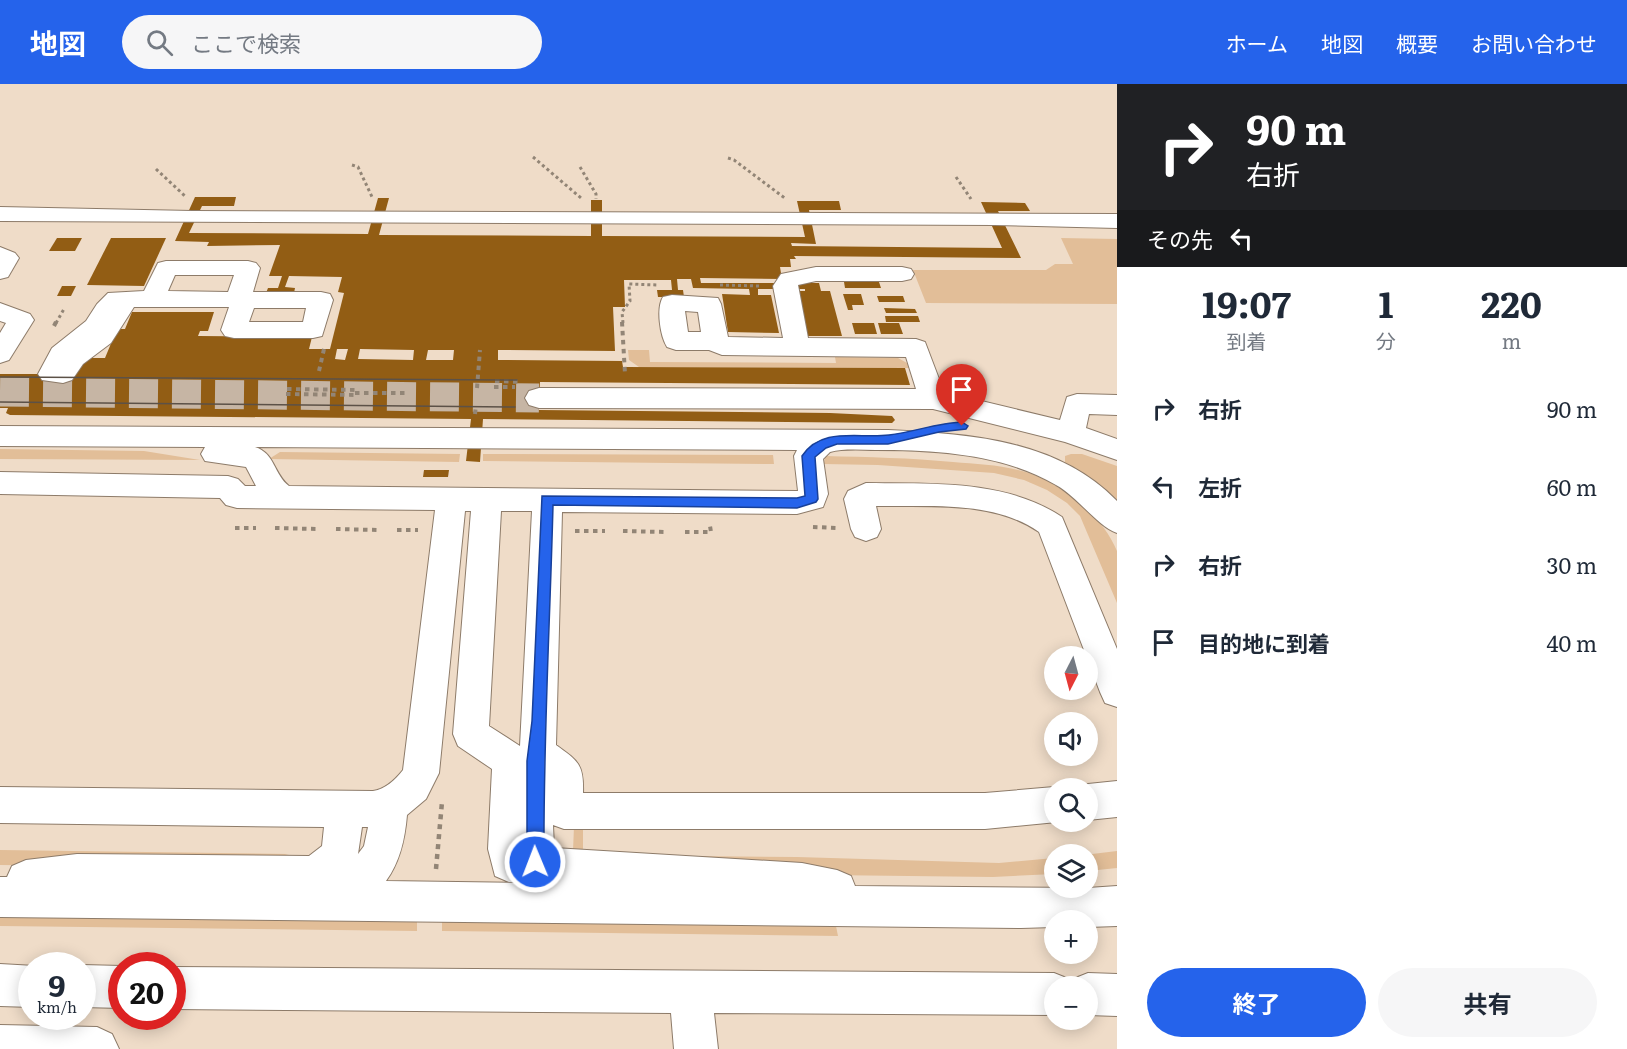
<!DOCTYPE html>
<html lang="ja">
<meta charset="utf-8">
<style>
body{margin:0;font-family:Literata,"Noto Sans JP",serif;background:#f6f6f7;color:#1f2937;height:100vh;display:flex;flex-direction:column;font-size:22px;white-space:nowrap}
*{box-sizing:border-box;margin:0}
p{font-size:20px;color:#747a83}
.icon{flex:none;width:33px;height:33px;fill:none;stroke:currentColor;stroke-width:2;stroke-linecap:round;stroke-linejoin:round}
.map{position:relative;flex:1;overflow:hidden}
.side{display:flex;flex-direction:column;background:#fff;width:510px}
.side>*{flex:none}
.hud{background:#202124;color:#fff;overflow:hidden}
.needle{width:39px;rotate:186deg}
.controls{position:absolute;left:1044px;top:562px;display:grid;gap:12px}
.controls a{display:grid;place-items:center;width:54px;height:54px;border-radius:50%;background:#fff;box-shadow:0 3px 15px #0003;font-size:30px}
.speed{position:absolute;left:18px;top:868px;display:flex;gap:12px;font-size:30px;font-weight:700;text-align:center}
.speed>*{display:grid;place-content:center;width:78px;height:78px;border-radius:50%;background:#fff;box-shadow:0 3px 15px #0003;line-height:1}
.speed small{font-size:15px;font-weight:400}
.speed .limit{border:9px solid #d22;background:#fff;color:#111}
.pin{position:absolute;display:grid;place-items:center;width:51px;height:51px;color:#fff;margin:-62px -26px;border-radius:50% 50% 50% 0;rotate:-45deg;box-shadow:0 0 6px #0007}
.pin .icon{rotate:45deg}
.me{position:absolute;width:66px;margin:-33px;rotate:359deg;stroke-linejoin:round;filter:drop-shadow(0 0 4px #0008)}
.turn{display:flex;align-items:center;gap:21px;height:126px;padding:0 30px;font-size:27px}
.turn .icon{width:78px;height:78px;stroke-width:2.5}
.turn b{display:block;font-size:42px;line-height:51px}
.then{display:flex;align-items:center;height:57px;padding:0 30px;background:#0003;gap:12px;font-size:22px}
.eta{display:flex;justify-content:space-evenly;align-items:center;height:102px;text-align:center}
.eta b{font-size:36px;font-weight:700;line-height:42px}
.cta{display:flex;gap:12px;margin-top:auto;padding:12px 30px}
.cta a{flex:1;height:69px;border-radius:36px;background:#2563eb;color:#fff;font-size:24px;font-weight:700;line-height:69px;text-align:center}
.cta a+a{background:#f6f6f7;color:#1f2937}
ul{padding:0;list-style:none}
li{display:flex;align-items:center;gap:18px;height:78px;padding:0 30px}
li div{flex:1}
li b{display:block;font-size:22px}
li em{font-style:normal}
header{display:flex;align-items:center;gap:36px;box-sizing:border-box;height:84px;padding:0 30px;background:#2563eb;color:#fff}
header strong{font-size:28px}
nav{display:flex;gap:33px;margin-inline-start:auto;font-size:21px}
.search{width:420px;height:54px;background:#f6f6f7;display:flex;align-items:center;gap:15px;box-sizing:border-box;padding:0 21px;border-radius:33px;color:#747a83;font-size:22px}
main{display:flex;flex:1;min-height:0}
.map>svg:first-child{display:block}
.green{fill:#e2be98}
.building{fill:#925d14;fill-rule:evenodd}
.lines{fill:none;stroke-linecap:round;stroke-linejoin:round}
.minor-tunnel{stroke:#c6b5a4;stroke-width:29;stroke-dasharray:29 14;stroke-linecap:butt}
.minor-casing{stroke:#8d7b69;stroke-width:2}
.path-far2{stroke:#928576;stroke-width:3;stroke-dasharray:3 3;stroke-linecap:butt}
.path-far1{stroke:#928576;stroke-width:4;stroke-dasharray:4.5 4.5;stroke-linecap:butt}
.path{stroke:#928576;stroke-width:4.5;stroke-dasharray:5 5;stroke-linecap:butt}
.minor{fill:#fff;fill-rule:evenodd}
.tram{stroke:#5c5147;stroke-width:1.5}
.route{fill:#2563eb;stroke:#184099;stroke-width:1.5}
</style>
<header>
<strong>地図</strong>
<div class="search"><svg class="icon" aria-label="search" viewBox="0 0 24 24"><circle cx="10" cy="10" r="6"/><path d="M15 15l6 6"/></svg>ここで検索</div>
<nav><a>ホーム</a><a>地図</a><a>概要</a><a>お問い合わせ</a></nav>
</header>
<main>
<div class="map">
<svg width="1117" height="965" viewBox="0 0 1117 965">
<rect width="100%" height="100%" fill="#efdcc8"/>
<g class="green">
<path d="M1061 154 1117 155V220L926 219 913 186H1046L1055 180H1073Z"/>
<path d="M628 266H649L650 278 836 279 835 273 898 274 907 279 910 284 639 283 629 276Z"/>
<path d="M0 365 144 367 200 376 0 375Z"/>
<path d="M280 368 460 370 459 378 269 375Z"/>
<path d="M483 370 773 371 774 380 483 377Z"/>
<path d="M1071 370H1082L1117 382V419L1065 380V372Z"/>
<path d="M825 372C868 373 911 374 953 378 978 380 1002 381 1026 388 1063 400 1102 431 1117 467V519L1080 432 1067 419 1047 406 1024 396 994 389 878 381 824 380Z"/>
<path d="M574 742 583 743V771L797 773 999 779 1054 774V790L993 793 670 789C639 786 599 786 573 767Z"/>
<path d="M0 766 289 770 228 784 0 781Z"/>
<path d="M1117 767V784L1088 787V771H1084Z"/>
<path d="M0 833 417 838V847L0 842Z"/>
<path d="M442 838 836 842 838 852 442 847Z"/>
</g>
<g class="building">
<path d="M195 113H236L234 122H202L189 149 368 150 378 114H389L379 151 591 152V116H602V152L805 153 797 117H839L841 126H809L816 160 791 159 792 162 1002 164 981 118 1025 119 1030 127H998L1021 174 794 172 796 175H790L791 183H780L782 195 700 194 701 199H819L821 207H830L842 252H808L797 207H805V205H758V211H771L779 249 728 248 722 210 750 211 749 205 693 204 691 195H677L678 206H683L684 213H658L657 206H672L671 196H624L625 223H613L615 267 498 266V276L622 277 623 283 905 284 910 301 540 298 539 326 830 329 892 332 895 336 892 339 483 335 480 378 466 377 471 335 10 331 6 329 8 324H0V290H74L81 274H105L117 245H125L132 228H214L208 247H200L198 252 312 253 309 265H330L344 209 338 208 342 193 289 192 285 203 295 204 294 209H266L268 204H278L282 192H269L280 161 207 162 209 158 175 157ZM337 265H348L345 276 335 275ZM360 265 414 266 413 276 358 275ZM428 266H454L453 276H426Z"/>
<path d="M57 154H82L75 167H49Z"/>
<path d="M111 154H166L144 202 87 201Z"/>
<path d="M844 198H879L881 204H845Z"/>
<path d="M62 202H76L71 212H57Z"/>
<path d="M843 210H861L864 221H852L853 226H848Z"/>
<path d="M877 212H903L905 218H879Z"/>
<path d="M884 224 915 225 917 229H886Z"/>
<path d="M885 232H918L920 238H886Z"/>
<path d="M852 239H874L877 250H855Z"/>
<path d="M878 239H899L903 250H881Z"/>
<path d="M424 386H449L448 393H423Z"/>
</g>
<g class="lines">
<path class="minor-tunnel" d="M0 308 539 314"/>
<defs>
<g id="minor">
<path d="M0 123 192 127 1117 130V144L995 141 0 137Z"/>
<path d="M0 163 15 169 19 174 8 193 0 195Z"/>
<path d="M166 177H248L256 179 260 184 253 208H321L330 210 333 216 322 252 313 254H234L225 252 221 246 229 223H134L111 259 83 280 72 296 63 299 42 296 38 290 52 264 86 237 97 220 108 209 144 207 158 179ZM175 191H234L228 208 168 207ZM254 224H306L303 238H249Z"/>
<path d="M816 183H902L911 185 914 190 911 195 902 197H816L798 201 808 254 916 255 925 258 944 308 1060 336 1067 313 1077 310 1117 311V331L1089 330 1086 344 1117 355V376L1065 358 933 325 539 324 529 321 525 314 529 307 539 304 916 305 906 273 722 271 709 266H676L667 263C660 252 656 224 663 213L672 211 718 214 721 220 728 253 783 254 773 202 781 190ZM685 227 698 228 701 248H688Z"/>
<path d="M0 219 30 230 34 236 9 276 0 279V249L6 239 0 237Z"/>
<path d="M0 342 888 346C969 350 1057 355 1117 417V449C1097 442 1078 413 1056 401 1003 370 937 366 876 366 861 366 845 364 830 368L823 375 828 410 823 423 797 430 562 428 556 661C578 677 584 680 583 709H985L1054 703 1059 705H1054V738H1057L985 745H564L553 741 554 764 802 779 837 786 851 792 855 802 1088 804 1117 802V842L1088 843V837H1054V843L1021 844 0 833V793H7L12 782 26 776 77 770 309 772 322 762 324 743 0 739V703L373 707C386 705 395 696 403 686L435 426 237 424 226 421 220 414 0 410V388L228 392 238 395 245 402H256L246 383 205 377 201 370 205 363 0 362ZM255 363 797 366 794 372 798 407 289 402C274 391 275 369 255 363ZM465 427H471L453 650 458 662 492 685 488 765 495 792 509 798 533 799 386 797C400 778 405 755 407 731L426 715 439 689ZM501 427H532L520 662 489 642ZM362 743H368L364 762 358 770Z"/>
<path d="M866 399C931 400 1005 395 1062 433L1117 565V623L1105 619 1100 608 1039 448C993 416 929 423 876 422L881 445 877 453 866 457 855 453 851 445 844 415 848 407Z"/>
<path d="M1117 697V733L1088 736V705H1075L1088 700Z"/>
<path d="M0 880 35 882H32V923L0 922Z"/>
<path d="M82 881 122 882V924L82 923V882H79Z"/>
<path d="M172 883 1054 889 1069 895 1071 900 1073 895 1088 889 1117 890V932L1088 931V903H1054V931L714 929 718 965H674L671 929 172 925Z"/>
<path d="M0 941 97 943 112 950 119 965H0Z"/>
</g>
</defs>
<use href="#minor" class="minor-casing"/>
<g class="path-far2">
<path d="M533 73 581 114"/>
<path d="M728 74 734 76 786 115"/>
<path d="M352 81 358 83 373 115"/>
<path d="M580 83 596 110V115"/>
<path d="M156 85 186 113"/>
<path d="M956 93 971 115"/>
<path d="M720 201 760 202"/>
<path d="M56 239 64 225"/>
<path d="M623 239 622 228 630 217 629 200 658 201"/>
</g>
<g class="path-far1">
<path d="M622 238 625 290"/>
<path d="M54 242 56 238"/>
<path d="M319 287 324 265"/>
<path d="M495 297 521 298"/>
<path d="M494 303H515"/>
<path d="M477 304 480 266"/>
<path d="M287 305 359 306"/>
<path d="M355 309H408"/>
<path d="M286 310 358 311"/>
<path d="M475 330 476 321"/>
<path d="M813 443 838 444"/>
<path d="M235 444H256"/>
<path d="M275 444 318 445"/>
<path d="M336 445 378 446"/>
<path d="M397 446H418"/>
<path d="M575 447H605"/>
<path d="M623 447 666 448"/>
<path d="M685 448H711L710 442"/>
</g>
<path class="path" d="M436 785 442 718"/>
<use href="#minor" class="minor"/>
<g class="tram">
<path d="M0 293 517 296"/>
<path d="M0 318 515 323"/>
</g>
</g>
<path class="route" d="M962 338 968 342 966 345 939 348 888 360H837L826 364 815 373 818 415 816 418 797 424 553 421C550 540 543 659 544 778L541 784 535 787 529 784 527 778V677L532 637 542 412 797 414 805 412 802 372C822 342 859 355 889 351 914 348 937 339 962 338Z"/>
</svg>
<div class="controls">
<a><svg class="needle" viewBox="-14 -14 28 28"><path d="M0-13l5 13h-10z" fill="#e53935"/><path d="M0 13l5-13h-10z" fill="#747a83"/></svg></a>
<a><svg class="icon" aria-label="sound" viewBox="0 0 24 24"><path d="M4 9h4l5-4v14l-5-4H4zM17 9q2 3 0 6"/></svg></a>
<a><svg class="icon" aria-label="search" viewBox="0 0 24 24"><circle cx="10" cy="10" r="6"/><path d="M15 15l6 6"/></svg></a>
<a><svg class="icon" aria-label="layers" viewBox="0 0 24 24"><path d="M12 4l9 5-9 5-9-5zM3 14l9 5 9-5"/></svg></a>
<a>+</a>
<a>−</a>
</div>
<div class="speed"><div>9<small>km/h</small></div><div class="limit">20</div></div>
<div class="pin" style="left:962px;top:342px;background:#d93025"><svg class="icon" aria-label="arrive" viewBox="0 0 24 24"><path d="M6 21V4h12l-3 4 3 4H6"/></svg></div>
<svg class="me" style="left:535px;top:778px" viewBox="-20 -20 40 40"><circle r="17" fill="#2563eb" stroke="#fff" stroke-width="3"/><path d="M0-11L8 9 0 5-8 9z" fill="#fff"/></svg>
</div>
<section class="side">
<div class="hud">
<div class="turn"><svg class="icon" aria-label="right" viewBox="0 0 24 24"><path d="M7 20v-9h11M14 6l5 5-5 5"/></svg><div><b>90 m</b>右折</div></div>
<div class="then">その先<svg class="icon" aria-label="left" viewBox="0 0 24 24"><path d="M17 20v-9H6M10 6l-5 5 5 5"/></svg></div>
</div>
<div class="eta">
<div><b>19:07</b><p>到着</p></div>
<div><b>1</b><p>分</p></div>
<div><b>220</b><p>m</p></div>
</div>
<ul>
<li><svg class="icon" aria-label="right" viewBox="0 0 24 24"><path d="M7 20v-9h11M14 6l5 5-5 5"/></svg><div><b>右折</b></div><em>90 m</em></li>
<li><svg class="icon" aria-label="left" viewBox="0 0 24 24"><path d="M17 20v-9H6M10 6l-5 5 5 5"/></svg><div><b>左折</b></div><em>60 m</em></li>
<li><svg class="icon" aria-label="right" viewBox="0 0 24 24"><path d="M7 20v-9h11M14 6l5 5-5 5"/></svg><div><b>右折</b></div><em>30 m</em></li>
<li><svg class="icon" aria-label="arrive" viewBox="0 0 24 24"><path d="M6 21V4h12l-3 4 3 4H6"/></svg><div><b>目的地に到着</b></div><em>40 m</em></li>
</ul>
<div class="cta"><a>終了</a><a>共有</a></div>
</section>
</main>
